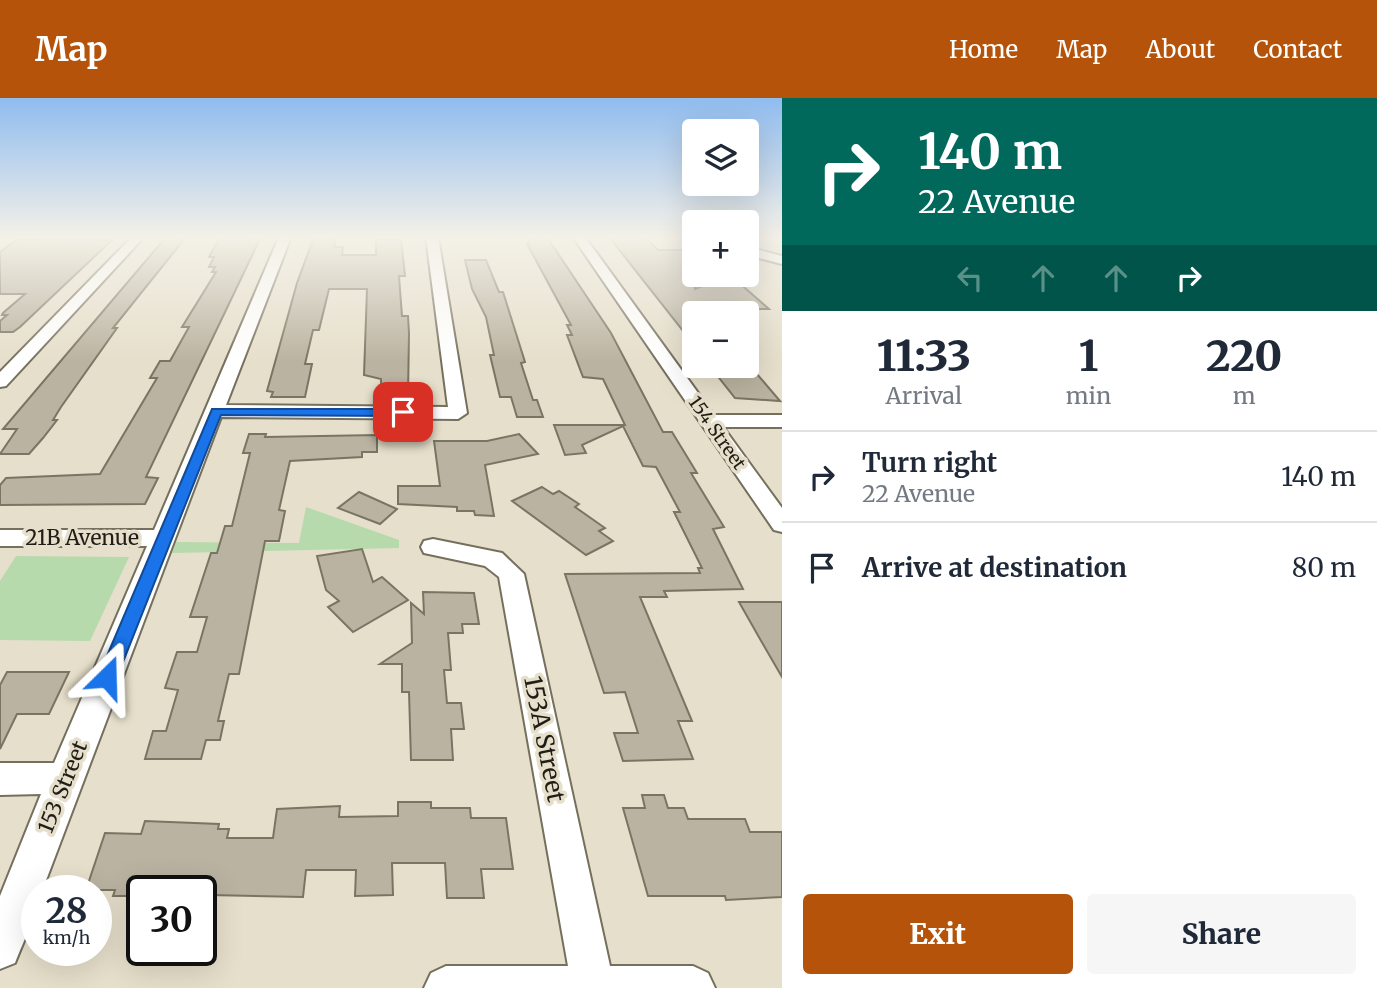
<!DOCTYPE html>
<meta charset="utf-8">
<style>
body{margin:0;font-family:Merriweather,serif;background:#f6f6f7;color:#1f2937;height:100vh;display:flex;flex-direction:column;font-size:26px;white-space:nowrap}
*{box-sizing:border-box;margin:0}
p{font-size:23px;color:#747a83}
.icon{flex:none;width:38px;height:38px;fill:none;stroke:currentColor;stroke-width:2;stroke-linecap:round;stroke-linejoin:round}
.map{position:relative;flex:1;overflow:hidden}
.panel{display:flex;flex-direction:column;background:#fff;width:595px}
.panel>*{flex:none}
.top-card{background:#00695c;color:#fff;overflow:hidden}
.tools{position:absolute;left:682px;top:21px;display:grid;gap:14px}
.tools a{display:grid;place-items:center;width:77px;height:77px;border-radius:7px;background:#fff;box-shadow:0 7px 28px #0002;font-size:35px}
.speed{position:absolute;left:21px;top:777px;display:flex;gap:14px;font-size:35px;font-weight:700;text-align:center}
.speed>*{display:grid;place-content:center;width:91px;height:91px;border-radius:50%;background:#fff;box-shadow:0 7px 28px #0002;line-height:1}
.speed small{font-size:18px;font-weight:400}
.speed .limit{border:4px solid #111;border-radius:10px;background:#fff;color:#111}
.pin{position:absolute;display:grid;place-items:center;width:60px;height:60px;color:#fff;margin:-30px;border-radius:14px;box-shadow:0 4px 10px #0006}
.me{position:absolute;width:77px;margin:-38px;rotate:22deg;stroke-linejoin:round;filter:drop-shadow(0 0 5px #0008)}
.turn{display:flex;align-items:center;gap:24px;height:147px;padding:0 21px;font-size:32px}
.turn .icon{width:91px;height:91px;stroke-width:2.5}
.turn b{display:block;font-size:49px;line-height:60px}
.lanes{display:flex;align-items:center;height:66px;padding:0 21px;background:#0003;justify-content:center;gap:35px;direction:ltr}
.lanes .off{opacity:.35}
.eta{display:flex;justify-content:space-evenly;align-items:center;height:119px;text-align:center}
.eta b{font-size:42px;font-weight:800;line-height:49px}
.primary-button{display:flex;gap:14px;margin-top:auto;padding:14px 21px}
.primary-button a{flex:1;height:80px;border-radius:7px;background:#b45309;color:#fff;font-size:28px;font-weight:800;line-height:80px;text-align:center}
.primary-button a+a{background:#f6f6f7;color:#1f2937}
ul{padding:0;list-style:none}
li{display:flex;align-items:center;gap:21px;height:91px;padding:0 21px;border-top:2px solid #e0e1e3}
li div{flex:1}
li b{display:block;font-size:26px}
li em{font-style:normal}
header{display:flex;align-items:center;gap:42px;box-sizing:border-box;height:98px;padding:0 35px;background:#b45309;color:#fff}
header strong{font-size:33px}
nav{display:flex;gap:38px;margin-inline-start:auto;font-size:24px}
main{display:flex;flex:1;min-height:0}
.map>svg:first-child{display:block}
.green{fill:#b7daac}
.building{fill:#bab3a1;stroke:#7a7563;stroke-width:2}
.lines{fill:none;stroke-linecap:round;stroke-linejoin:round}
.minor-casing{stroke:#756f5e;stroke-width:4}
.minor{fill:#fff;fill-rule:evenodd}
.route{fill:#1a73e8;stroke:#114b97;stroke-width:2}
.labels{text-anchor:middle;stroke-width:7;stroke-linejoin:round;paint-order:stroke}
.far-street-label{font-size:18px;fill:#201d16;stroke:#e6dfcb}
.street-label{font-size:21px;fill:#201d16;stroke:#e6dfcb}
.near-street-label{font-size:24px;fill:#201d16;stroke:#e6dfcb}
</style>
<header>
<strong>Map</strong>
<nav><a>Home</a><a>Map</a><a>About</a><a>Contact</a></nav>
</header>
<main>
<div class="map">
<svg width="782" height="890" viewBox="0 0 782 890">
<rect width="100%" height="100%" fill="#e6dfcb"/>
<g class="green">
<path d="M306 409 399 442V450L172 455 176 444 299 445Z"/>
<path d="M16 458 129 459 90 543 0 542V483Z"/>
</g>
<g class="building">
<path d="M166 139H186L113 230H117L61 309 53 322H57L43 340 29 356H0L17 331H3Z"/>
<path d="M220 139H261L146 379 158 380 145 406 0 407V387L6 380 100 376 157 280H150L160 263H170L189 229H182L216 174H212L215 169H209L214 159H209Z"/>
<path d="M314 139 336 141 334 149H343L342 157H376V141H401L405 178H399L402 218H408L409 235 408 298H387V291H381V281L364 277 367 191H329L319 232H313L305 266H312L305 299H271L273 294 267 293 297 185Z"/>
<path d="M527 139H547L611 235 663 334H672L697 375H691L724 429 713 431 743 491 664 493 667 499H640L692 623H678L693 661 623 663 614 635H638L625 594 604 595 565 476 700 475 698 470H702L674 414H680L656 369 643 368 623 328 582 347 586 355 565 357 554 327H625L603 281 583 279 567 237H572L567 227H571L527 146H530Z"/>
<path d="M609 139H645L658 152H695V191L730 177 769 211 702 212 705 215H695V248Z"/>
<path d="M18 141 112 142 20 229 13 234H0V223L7 217H2L3 215 25 196H0V154Z"/>
<path d="M465 162H486L499 194H503L525 264 521 265 533 302H537L543 319H517L511 299H500L490 257H494L486 219 472 191Z"/>
<path d="M716 276H757L780 303 735 300Z"/>
<path d="M249 336H266L265 339 377 337V354H362V359L290 363 279 412 285 413 279 443H265L239 576H229L218 623H224L220 642H206L201 661H145L153 633H166L178 592 165 590 177 554H197L207 519H190L211 455H217L225 428H232L250 355H243Z"/>
<path d="M519 336 538 356 485 367 494 418 475 417 474 413H457V409L398 406V388H440L434 343H487Z"/>
<path d="M542 389 553 396 559 393 579 406 575 409 605 430 599 433 613 443 586 457 512 403Z"/>
<path d="M359 394 397 411 380 426 338 410Z"/>
<path d="M362 451 373 484 382 479 408 502 353 534 328 509 339 503 326 492 317 458Z"/>
<path d="M423 494 474 495 479 526H462L463 535H448L451 572H444L447 605H461L464 631H451L453 662H411L409 594H402V566H380L412 545 411 505 424 516Z"/>
<path d="M739 504H782V579L760 541Z"/>
<path d="M7 574H69L49 616H17L0 651V587Z"/>
<path d="M642 697H664L668 710H684L688 721H745L750 734H782V799L726 802 725 798H648L623 710H645Z"/>
<path d="M398 704H431V710H470L471 720H506L513 771H481L484 800H447L445 765H392L393 797 355 798 356 772H306L303 799 209 797 210 788H153L152 793H142V798H113L115 792H86L105 735 141 736 145 723 219 726 218 731H229L227 740H273L277 711 340 708 339 719 398 718Z"/>
</g>
<g class="lines">
<defs>
<g id="minor">
<path d="M132 139H144L6 288 0 289V274Z"/>
<path d="M279 139H291L226 307 448 309 426 139H438L467 315 458 321 221 319 42 793H37C37 817 24 842 15 865L0 871V798L41 696 0 697V665H54L147 448H0V432H154Z"/>
<path d="M573 139H585L714 317H782V329H723L782 410V434L774 432Z"/>
<path d="M747 149 782 158V166L747 157Z"/>
<path d="M433 441 502 455 524 476 610 868H693L708 875 715 890H424L431 875 446 868H568L499 479 485 468 424 455 421 449 424 443Z"/>
</g>
</defs>
<use href="#minor" class="minor-casing"/>
<use href="#minor" class="minor"/>
</g>
<linearGradient id="sky" x2="0" y2="1"><stop stop-color="#90bcef"/><stop offset="0.53" stop-color="#f4f1e8"/><stop offset="1" stop-color="#f4f1e8" stop-opacity="0"/></linearGradient>
<rect width="782" height="263" fill="url(#sky)"/>
<path class="route" d="M212 311H403L410 314 403 318 221 317 117 579 114 584H101L98 579Z"/>
<g class="labels">
<g class="far-street-label">
<text transform="translate(717 335) rotate(55)" y="6">154 Street</text>
</g>
<g class="street-label">
<text x="82" y="447">21B Avenue</text>
<text transform="translate(63 689) rotate(-68)" y="7">153 Street</text>
</g>
<g class="near-street-label">
<text transform="translate(544 641) rotate(79)" y="8">153A Street</text>
</g>
</g>
</svg>
<div class="tools">
<a><svg class="icon" aria-label="layers" viewBox="0 0 24 24"><path d="M12 4l9 5-9 5-9-5zM3 14l9 5 9-5"/></svg></a>
<a>+</a>
<a>−</a>
</div>
<div class="speed"><div>28<small>km/h</small></div><div class="limit">30</div></div>
<div class="pin" style="left:403px;top:314px;background:#d93025"><svg class="icon" aria-label="arrive" viewBox="0 0 24 24"><path d="M6 21V4h12l-3 4 3 4H6"/></svg></div>
<svg class="me" style="left:107px;top:579px" viewBox="-20 -20 40 40"><path d="M0-17L14 15 0 8-14 15z" fill="#1a73e8" stroke="#fff" stroke-width="4"/></svg>
</div>
<section class="panel">
<div class="top-card">
<div class="turn"><svg class="icon" aria-label="right" viewBox="0 0 24 24"><path d="M7 20v-9h11M14 6l5 5-5 5"/></svg><div><b>140 m</b>22 Avenue</div></div>
<div class="lanes"><svg class="icon off" aria-label="left" viewBox="0 0 24 24"><path d="M17 20v-9H6M10 6l-5 5 5 5"/></svg><svg class="icon off" aria-label="ahead" viewBox="0 0 24 24"><path d="M12 20V5M6 11l6-6 6 6"/></svg><svg class="icon off" aria-label="ahead" viewBox="0 0 24 24"><path d="M12 20V5M6 11l6-6 6 6"/></svg><svg class="icon" aria-label="right" viewBox="0 0 24 24"><path d="M7 20v-9h11M14 6l5 5-5 5"/></svg></div>
</div>
<div class="eta">
<div><b>11:33</b><p>Arrival</p></div>
<div><b>1</b><p>min</p></div>
<div><b>220</b><p>m</p></div>
</div>
<ul>
<li><svg class="icon" aria-label="right" viewBox="0 0 24 24"><path d="M7 20v-9h11M14 6l5 5-5 5"/></svg><div><b>Turn right</b><p>22 Avenue</p></div><em>140 m</em></li>
<li><svg class="icon" aria-label="arrive" viewBox="0 0 24 24"><path d="M6 21V4h12l-3 4 3 4H6"/></svg><div><b>Arrive at destination</b></div><em>80 m</em></li>
</ul>
<div class="primary-button"><a>Exit</a><a>Share</a></div>
</section>
</main>
